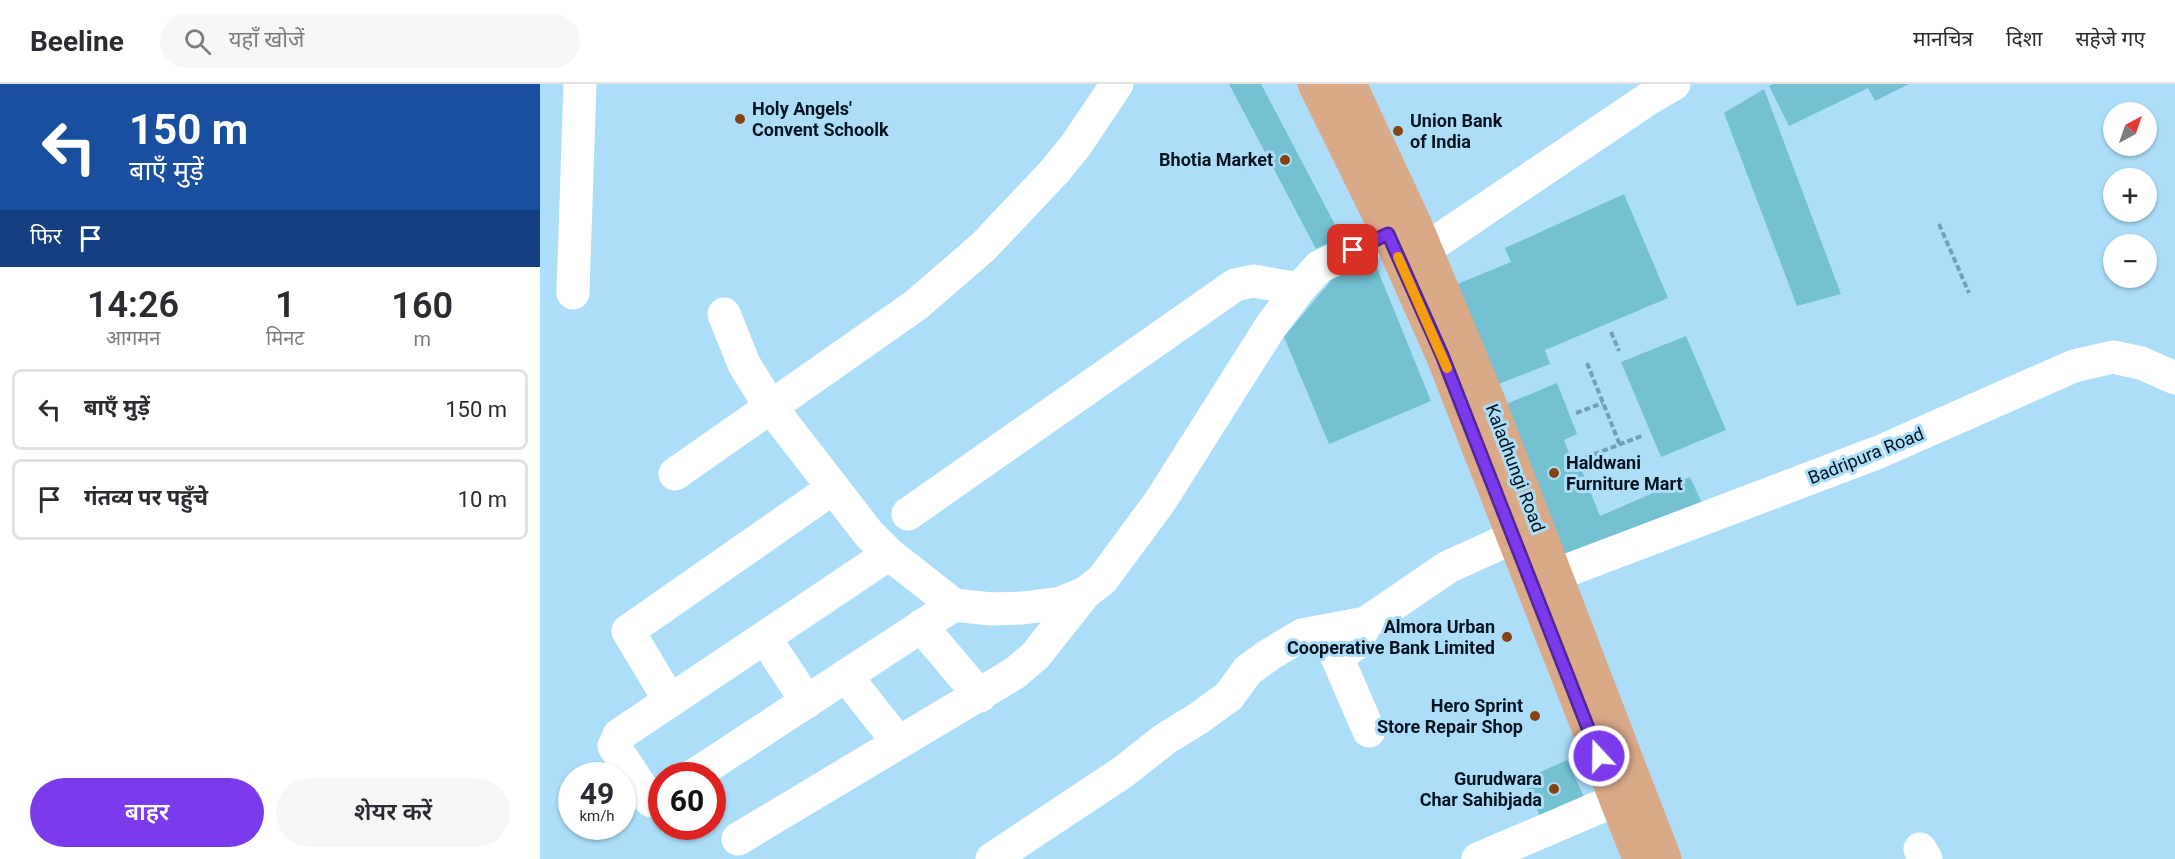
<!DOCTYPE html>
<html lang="hi">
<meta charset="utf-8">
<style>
body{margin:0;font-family:Roboto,"Noto Sans Devanagari",sans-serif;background:#f7f7f7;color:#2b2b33;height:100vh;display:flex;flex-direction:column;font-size:22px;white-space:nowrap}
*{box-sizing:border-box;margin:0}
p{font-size:20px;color:#7c7c81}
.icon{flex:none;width:33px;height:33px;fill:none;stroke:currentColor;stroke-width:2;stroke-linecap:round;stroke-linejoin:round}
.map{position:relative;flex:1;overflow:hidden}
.panel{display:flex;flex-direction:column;background:#fff;width:540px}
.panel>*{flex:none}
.hud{background:#1a4fa0;color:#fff;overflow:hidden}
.needle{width:39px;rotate:40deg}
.controls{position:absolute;left:1563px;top:18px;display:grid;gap:12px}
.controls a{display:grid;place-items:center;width:54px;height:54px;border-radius:50%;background:#fff;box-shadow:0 2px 4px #0004;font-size:30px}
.speed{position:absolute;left:18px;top:678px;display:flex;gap:12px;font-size:30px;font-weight:700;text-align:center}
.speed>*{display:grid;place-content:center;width:78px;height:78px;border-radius:50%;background:#fff;box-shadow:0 2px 4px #0004;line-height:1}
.speed small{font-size:15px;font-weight:400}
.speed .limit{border:9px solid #d22;background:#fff;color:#111}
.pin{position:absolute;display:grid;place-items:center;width:51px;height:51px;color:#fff;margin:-26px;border-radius:12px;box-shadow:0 3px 9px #0006}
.me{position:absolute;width:66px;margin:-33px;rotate:339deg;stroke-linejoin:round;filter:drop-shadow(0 0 4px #0008)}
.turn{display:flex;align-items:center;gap:21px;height:126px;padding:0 30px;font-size:27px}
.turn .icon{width:78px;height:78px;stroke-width:2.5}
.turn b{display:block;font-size:42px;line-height:51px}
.then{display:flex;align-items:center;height:57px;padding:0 30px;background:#0003;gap:12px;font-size:22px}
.eta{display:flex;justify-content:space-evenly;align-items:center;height:102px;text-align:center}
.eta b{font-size:36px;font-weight:600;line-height:42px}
.cta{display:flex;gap:12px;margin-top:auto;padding:12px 30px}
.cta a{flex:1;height:69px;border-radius:36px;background:#7c3aed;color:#fff;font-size:24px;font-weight:600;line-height:69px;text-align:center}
.cta a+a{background:#f7f7f7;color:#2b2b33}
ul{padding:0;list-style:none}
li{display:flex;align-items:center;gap:18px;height:81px;margin:0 12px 9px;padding:0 18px;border:3px solid #e1e1e2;border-radius:9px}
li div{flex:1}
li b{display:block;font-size:22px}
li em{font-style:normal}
header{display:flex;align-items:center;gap:36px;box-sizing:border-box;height:84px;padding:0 30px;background:#fff;border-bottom:2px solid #e1e1e2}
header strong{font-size:28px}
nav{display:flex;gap:33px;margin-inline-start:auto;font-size:21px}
.search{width:420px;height:54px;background:#f7f7f7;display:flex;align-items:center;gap:15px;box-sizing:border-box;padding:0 21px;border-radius:33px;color:#7c7c81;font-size:22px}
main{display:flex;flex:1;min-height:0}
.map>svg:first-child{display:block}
.building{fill:#74c1d1}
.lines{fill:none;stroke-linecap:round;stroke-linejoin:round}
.path{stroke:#759eb4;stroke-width:4;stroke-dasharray:6 3;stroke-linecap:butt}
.minor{stroke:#fff;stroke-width:33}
.major{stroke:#daa988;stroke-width:33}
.route-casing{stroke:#51269a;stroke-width:15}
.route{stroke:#7c3aed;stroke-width:10}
.slow{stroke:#f59e0b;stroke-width:10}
.poi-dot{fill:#854310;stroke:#acdef9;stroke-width:2}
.labels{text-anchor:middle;stroke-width:6;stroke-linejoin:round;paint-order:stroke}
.poi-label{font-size:18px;font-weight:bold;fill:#00131f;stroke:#acdef9;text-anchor:end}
.street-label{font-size:18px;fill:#00131f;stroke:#acdef9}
</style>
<header>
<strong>Beeline</strong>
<div class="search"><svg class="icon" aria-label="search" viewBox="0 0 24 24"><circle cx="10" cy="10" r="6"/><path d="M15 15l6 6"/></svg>यहाँ खोजें</div>
<nav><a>मानचित्र</a><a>दिशा</a><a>सहेजे गए</a></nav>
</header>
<main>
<section class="panel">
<div class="hud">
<div class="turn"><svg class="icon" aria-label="left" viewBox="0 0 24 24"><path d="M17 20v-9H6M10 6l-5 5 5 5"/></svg><div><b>150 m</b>बाएँ मुड़ें</div></div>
<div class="then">फिर<svg class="icon" aria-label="arrive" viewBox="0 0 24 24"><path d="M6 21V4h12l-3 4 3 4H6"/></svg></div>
</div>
<div class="eta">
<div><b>14:26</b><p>आगमन</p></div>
<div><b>1</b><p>मिनट</p></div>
<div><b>160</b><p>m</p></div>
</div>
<ul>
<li><svg class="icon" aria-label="left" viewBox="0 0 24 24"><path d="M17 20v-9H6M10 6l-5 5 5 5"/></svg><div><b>बाएँ मुड़ें</b></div><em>150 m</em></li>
<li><svg class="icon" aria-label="arrive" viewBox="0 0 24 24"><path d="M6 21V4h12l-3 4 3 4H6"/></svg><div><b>गंतव्य पर पहुँचे</b></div><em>10 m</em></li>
</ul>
<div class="cta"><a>बाहर</a><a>शेयर करें</a></div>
</section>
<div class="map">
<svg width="1635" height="775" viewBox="0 0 1635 775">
<rect width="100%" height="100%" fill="#acdef9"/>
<g class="building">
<path d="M689 0H721L801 152 776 165Z"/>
<path d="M1233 0H1369L1335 17 1328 4 1249 42 1229 2Z"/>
<path d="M1224 5 1301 210 1257 222 1184 29Z"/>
<path d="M1084 110 1128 214 1005 266 1010 280 956 301 915 201 971 178 965 164Z"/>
<path d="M832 172 891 317 789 360 744 253 799 187Z"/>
<path d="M1146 252 1186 346 1121 373 1081 278Z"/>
<path d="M1017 299 1037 350 1024 356 1035 384 1040 382 1060 432 1150 393 1162 419 1019 475 959 323Z"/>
<path d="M1027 676 1045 715 1001 734 983 696Z"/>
</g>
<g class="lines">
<g class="path">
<path d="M1399 140 1429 209"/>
<path d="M1071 248 1079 267"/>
<path d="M1047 279 1080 361"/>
<path d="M1036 329 1063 319"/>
<path d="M1037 377 1104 351"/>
</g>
<g class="minor">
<path d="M886 165 1108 15 1134 0"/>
<path d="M33 209 40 0"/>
<path d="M184 230 204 280 230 322 329 450 349 470 414 521 451 525 483 524 521 519 545 509 562 496 619 419 731 242 759 205 779 183 848 150"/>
<path d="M135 390 376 221 443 163 514 88 536 61 577 0"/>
<path d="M368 430 695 201 713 197 759 205"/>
<path d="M1015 491 1339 368 1534 282 1573 273 1601 279 1635 294"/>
<path d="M826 539 816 560 797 573 829 647"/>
<path d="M381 542 440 612"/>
<path d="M225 554 267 618"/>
<path d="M306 592 358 658"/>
<path d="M130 617 88 547 293 404"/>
<path d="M153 692 414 521"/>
<path d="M122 712 112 717 109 715 74 662 79 651 349 470"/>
<path d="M198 755 475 589 495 572 545 509"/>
<path d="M1380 765 1386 775"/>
<path d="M452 775 583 688 625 655 659 634 689 612 708 586 729 571 762 551 826 539 908 483 972 454"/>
<path d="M938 775 1076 716"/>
</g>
<g class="major">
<path d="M774 0 848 150 902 271 1099 775"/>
<path d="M810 0 875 139 949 317 1125 775"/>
</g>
</g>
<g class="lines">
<defs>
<path id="route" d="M813 166 848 150 902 271 1059 672"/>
</defs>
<use href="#route" class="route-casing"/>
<use href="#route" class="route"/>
<path class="slow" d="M858 173 907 284"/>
</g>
<g class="poi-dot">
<circle cx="200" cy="35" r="6"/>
<circle cx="858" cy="47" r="6"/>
<circle cx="745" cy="76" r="6"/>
<circle cx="1014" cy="389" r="6"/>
<circle cx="967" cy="553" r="6"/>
<circle cx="995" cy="632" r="6"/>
<circle cx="1014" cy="705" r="6"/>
</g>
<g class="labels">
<g class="poi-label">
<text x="212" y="31" text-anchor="start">Holy Angels'<tspan x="212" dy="21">Convent Schoolk</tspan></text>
<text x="870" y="43" text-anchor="start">Union Bank<tspan x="870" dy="21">of India</tspan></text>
<text x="733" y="82">Bhotia Market</text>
<text x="1026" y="385" text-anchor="start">Haldwani<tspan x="1026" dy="21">Furniture Mart</tspan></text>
<text x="955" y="549">Almora Urban<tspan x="955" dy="21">Cooperative Bank Limited</tspan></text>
<text x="983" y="628">Hero Sprint<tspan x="983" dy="21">Store Repair Shop</tspan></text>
<text x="1002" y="701">Gurudwara<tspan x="1002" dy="21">Char Sahibjada</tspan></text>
</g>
<g class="street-label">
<text transform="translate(1326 372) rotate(-22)" y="6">Badripura Road</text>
<text transform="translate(975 384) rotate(69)" y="6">Kaladhungi Road</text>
</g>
</g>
</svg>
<div class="controls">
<a><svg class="needle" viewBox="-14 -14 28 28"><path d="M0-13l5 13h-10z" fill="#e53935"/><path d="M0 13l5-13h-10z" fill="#7c7c81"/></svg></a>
<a>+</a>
<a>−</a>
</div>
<div class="speed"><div>49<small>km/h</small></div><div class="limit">60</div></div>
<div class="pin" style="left:813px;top:166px;background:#d93025"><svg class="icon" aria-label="arrive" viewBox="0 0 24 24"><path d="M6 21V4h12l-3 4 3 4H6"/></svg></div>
<svg class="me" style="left:1059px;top:672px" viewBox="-20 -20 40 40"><circle r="17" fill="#7c3aed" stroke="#fff" stroke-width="3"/><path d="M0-11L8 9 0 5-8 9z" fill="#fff"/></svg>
</div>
</main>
